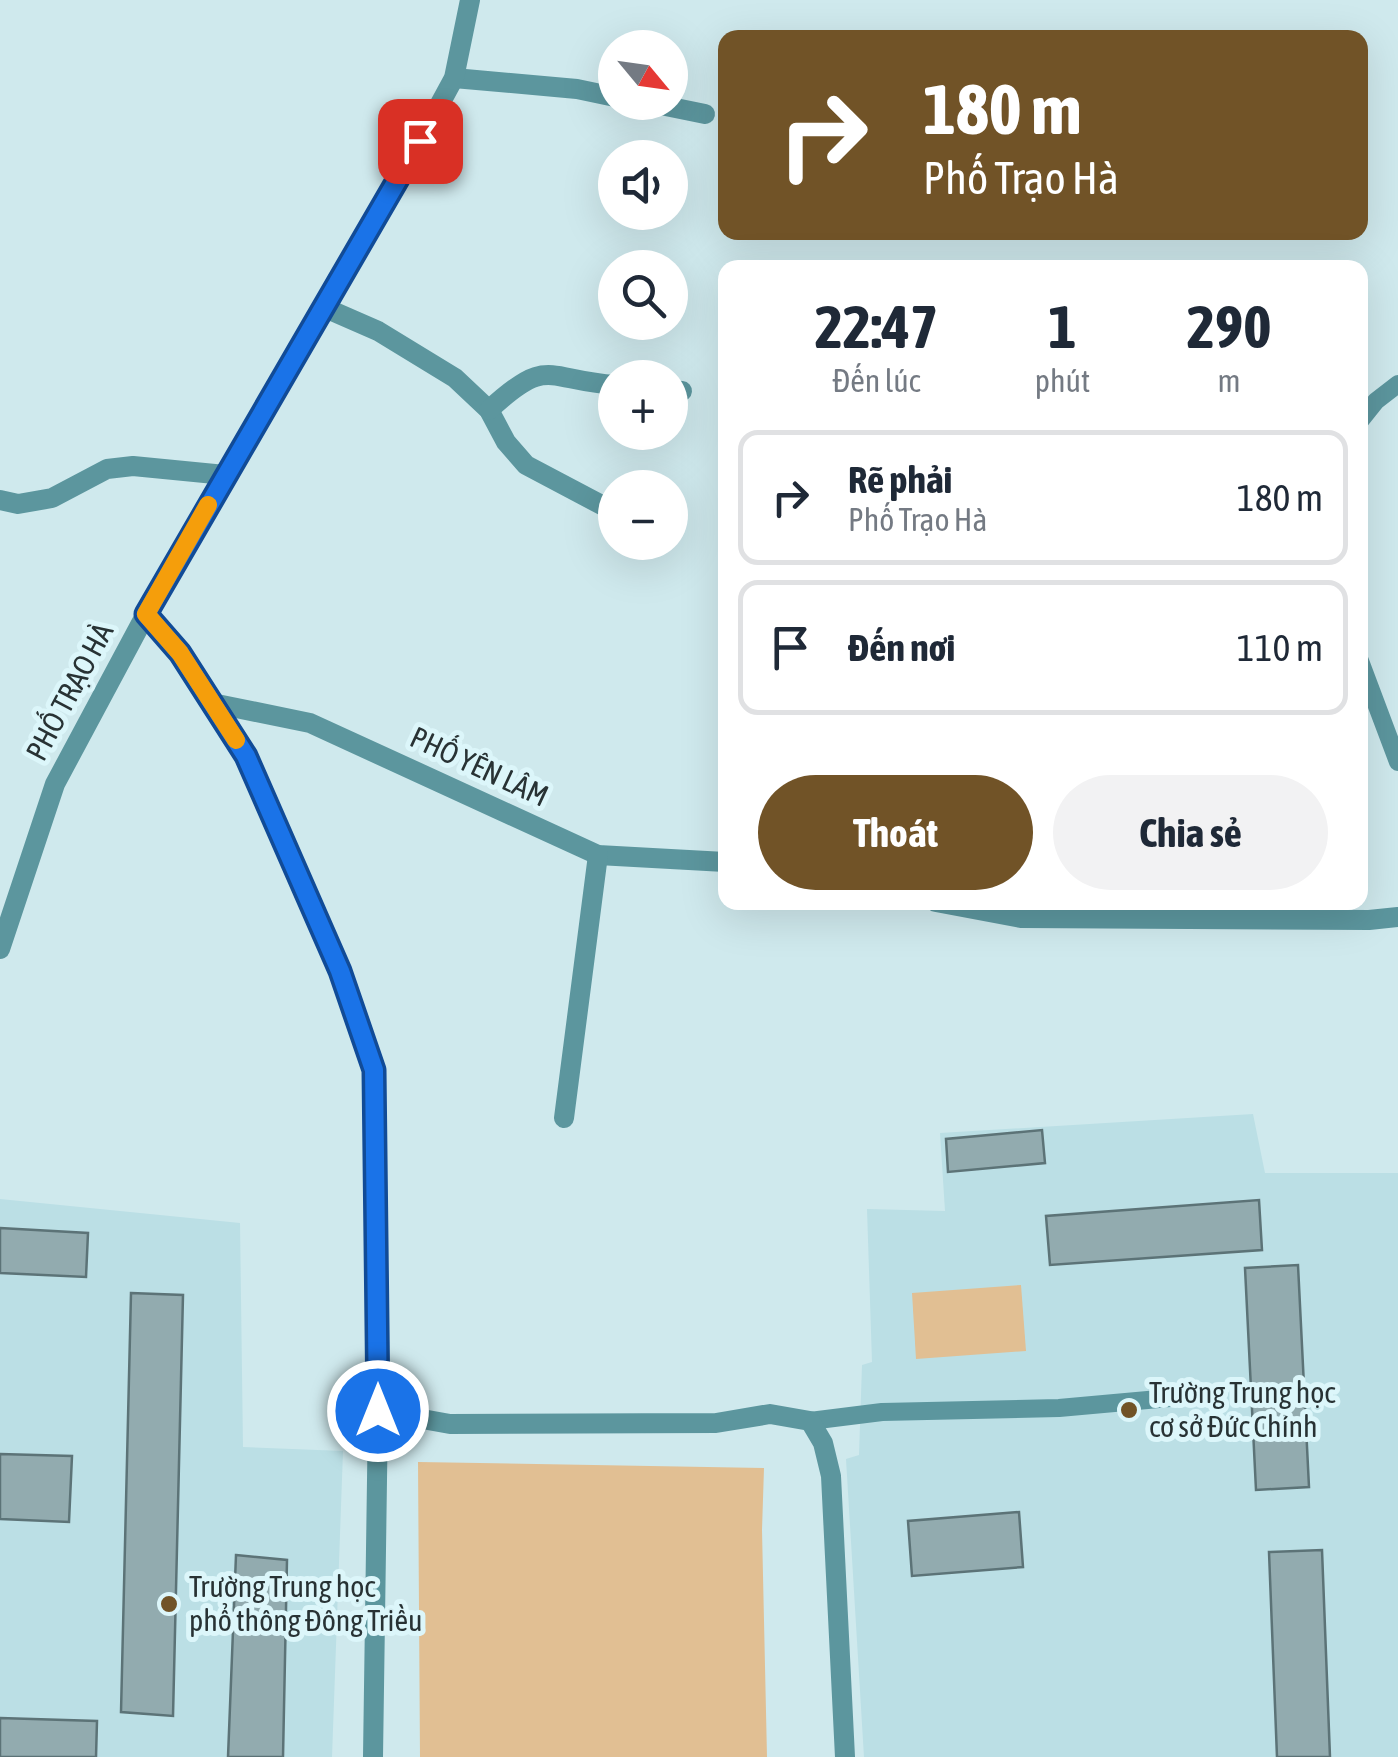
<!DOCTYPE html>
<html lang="vi">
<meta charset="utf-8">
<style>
body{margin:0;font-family:"Asap Condensed",sans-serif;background:#f2f2f3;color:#1f2937;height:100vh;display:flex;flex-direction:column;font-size:38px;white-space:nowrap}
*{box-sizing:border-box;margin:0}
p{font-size:32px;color:#747a83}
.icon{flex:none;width:55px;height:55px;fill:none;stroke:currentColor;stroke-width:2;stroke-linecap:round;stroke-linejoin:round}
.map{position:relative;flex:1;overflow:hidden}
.side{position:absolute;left:718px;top:260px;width:650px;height:650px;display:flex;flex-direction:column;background:#fff;border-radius:20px;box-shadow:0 10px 40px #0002}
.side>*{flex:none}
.guide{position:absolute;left:718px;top:30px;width:650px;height:210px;border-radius:20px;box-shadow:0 10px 40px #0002;background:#715327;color:#fff;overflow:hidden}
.needle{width:65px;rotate:119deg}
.buttons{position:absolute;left:598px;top:30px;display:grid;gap:20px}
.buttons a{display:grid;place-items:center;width:90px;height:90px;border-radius:50%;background:#fff;box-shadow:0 10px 40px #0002;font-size:50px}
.pin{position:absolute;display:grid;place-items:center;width:85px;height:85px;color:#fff;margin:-42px;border-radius:20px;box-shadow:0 5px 15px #0006}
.me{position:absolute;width:110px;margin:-55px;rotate:0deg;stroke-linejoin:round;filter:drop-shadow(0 0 8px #0008)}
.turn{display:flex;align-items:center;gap:35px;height:210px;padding:0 40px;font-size:45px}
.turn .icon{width:130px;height:130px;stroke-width:2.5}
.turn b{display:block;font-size:70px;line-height:85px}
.eta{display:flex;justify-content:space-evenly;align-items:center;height:170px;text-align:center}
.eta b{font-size:60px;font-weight:700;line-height:70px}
.action{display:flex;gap:20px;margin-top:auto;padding:20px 40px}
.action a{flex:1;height:115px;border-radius:60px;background:#715327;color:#fff;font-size:40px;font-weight:700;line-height:115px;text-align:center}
.action a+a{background:#f2f2f3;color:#1f2937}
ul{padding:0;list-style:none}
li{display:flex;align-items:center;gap:30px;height:135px;margin:0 20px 15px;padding:0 20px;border:5px solid #e0e1e3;border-radius:20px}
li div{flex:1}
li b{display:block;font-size:38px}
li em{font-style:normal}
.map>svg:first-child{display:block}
.built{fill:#bbdfe5}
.green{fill:#e1bf93}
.building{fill:#92abaf;stroke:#5c7377;stroke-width:2.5}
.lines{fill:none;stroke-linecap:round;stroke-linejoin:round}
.service{stroke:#5c969e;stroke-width:18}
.minor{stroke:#5c969e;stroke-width:20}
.tertiary{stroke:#5c969e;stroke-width:20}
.route-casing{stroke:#114b97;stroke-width:25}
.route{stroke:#1a73e8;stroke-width:18}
.slow{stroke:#f59e0b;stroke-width:18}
.poi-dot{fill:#715327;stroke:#dcf6fa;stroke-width:4}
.labels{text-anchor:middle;stroke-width:10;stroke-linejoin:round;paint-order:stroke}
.street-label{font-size:30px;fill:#283234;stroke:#dcf6fa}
.poi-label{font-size:30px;fill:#283234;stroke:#dcf6fa;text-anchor:start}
</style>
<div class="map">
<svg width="1398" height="1757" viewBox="0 0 1398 1757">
<rect width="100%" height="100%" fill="#cfe9ed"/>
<g class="built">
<path d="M1253 1114 1265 1173H1398V1757H864L846 1459 859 1455 862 1365 872 1362 867 1209 945 1211 940 1133Z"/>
<path d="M0 1199 240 1223 243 1447 343 1451 332 1757H0Z"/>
</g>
<g class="green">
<path d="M1021 1285 1026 1351 916 1359 912 1293Z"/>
<path d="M418 1462 764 1468 762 1530 767 1757H420Z"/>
</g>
<g class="building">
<path d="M1042 1130 1045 1163 948 1172 946 1139Z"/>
<path d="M1259 1200 1262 1250 1050 1265 1046 1216Z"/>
<path d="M0 1228 88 1233 86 1277 0 1273Z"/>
<path d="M1298 1265 1309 1487 1256 1490 1245 1268Z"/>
<path d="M131 1293 183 1295 173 1716 121 1712Z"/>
<path d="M0 1454 72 1456 69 1522 0 1519Z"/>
<path d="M1019 1512 1023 1567 912 1576 908 1521Z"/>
<path d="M1322 1550 1330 1757H1277L1269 1552Z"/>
<path d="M236 1555 287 1560 283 1757H228Z"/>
<path d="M0 1718 97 1721 96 1757H0Z"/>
</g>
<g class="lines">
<g class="service">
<path d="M1360 421 1376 401 1398 384"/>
<path d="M1360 661 1398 762"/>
<path d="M810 1421 882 1412 1059 1408 1203 1395"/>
</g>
<g class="minor">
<path d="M454 78 577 89 615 97"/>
<path d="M646 102 705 114"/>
<path d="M323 307 378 331 455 378 489 410 506 442 526 465 615 512"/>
<path d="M670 390 682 391"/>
<path d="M489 410C548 355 546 380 615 385"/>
<path d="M0 500 18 504 52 498 107 469 133 466 225 475"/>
<path d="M146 614 180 653 246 756 340 971 374 1070 378 1411 373 1757"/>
<path d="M212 703 310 723 598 855 725 862"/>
<path d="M936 902 1021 918 1369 920 1398 917"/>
<path d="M564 1118 598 855"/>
<path d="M378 1411 450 1424 716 1423 770 1414 810 1421 823 1443 831 1476 845 1757"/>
</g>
<path class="tertiary" d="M0 949 55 784 146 614 403 172 454 78 470 0"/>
</g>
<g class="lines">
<defs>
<path id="route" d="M378 1411 374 1070 340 971 246 756 180 653 146 614 420 141"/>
</defs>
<use href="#route" class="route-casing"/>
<use href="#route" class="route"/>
<path class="slow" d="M208 505 146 614 180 653 236 740"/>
</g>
<g class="poi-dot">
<circle cx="1129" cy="1410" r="10"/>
<circle cx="169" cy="1604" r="10"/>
</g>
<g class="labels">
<g class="street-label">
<text transform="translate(70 692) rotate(-62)" y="10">PHỐ TRẠO HÀ</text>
<text transform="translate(479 767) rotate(25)" y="10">PHỐ YÊN LÂM</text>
</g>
<g class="poi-label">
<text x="1149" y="1403">Trường Trung học<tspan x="1149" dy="34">cơ sở Đức Chính</tspan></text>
<text x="189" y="1597">Trường Trung học<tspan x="189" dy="34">phổ thông Đông Triều</tspan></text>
</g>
</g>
</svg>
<div class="buttons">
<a><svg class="needle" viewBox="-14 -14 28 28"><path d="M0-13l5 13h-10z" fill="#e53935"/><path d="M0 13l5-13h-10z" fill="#747a83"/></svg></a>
<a><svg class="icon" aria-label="sound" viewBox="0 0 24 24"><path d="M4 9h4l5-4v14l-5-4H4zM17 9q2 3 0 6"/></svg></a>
<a><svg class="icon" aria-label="search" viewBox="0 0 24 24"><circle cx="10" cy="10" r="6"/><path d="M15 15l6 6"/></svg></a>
<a>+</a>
<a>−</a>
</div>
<div class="pin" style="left:420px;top:141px;background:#d93025"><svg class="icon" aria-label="arrive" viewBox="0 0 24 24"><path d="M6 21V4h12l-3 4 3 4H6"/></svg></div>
<svg class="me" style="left:378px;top:1411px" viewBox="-20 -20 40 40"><circle r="17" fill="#1a73e8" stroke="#fff" stroke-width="3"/><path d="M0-11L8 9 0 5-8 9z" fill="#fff"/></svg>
<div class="guide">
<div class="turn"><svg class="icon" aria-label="right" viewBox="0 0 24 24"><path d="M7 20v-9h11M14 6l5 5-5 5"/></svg><div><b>180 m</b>Phố Trạo Hà</div></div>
</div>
<section class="side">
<div class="eta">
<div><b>22:47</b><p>Đến lúc</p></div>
<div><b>1</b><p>phút</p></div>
<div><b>290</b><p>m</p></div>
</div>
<ul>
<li><svg class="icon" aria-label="right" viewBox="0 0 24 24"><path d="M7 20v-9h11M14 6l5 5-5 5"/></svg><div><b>Rẽ phải</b><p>Phố Trạo Hà</p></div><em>180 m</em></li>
<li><svg class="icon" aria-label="arrive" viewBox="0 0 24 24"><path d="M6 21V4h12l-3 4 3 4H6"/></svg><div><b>Đến nơi</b></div><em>110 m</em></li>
</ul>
<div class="action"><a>Thoát</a><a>Chia sẻ</a></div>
</section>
</div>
